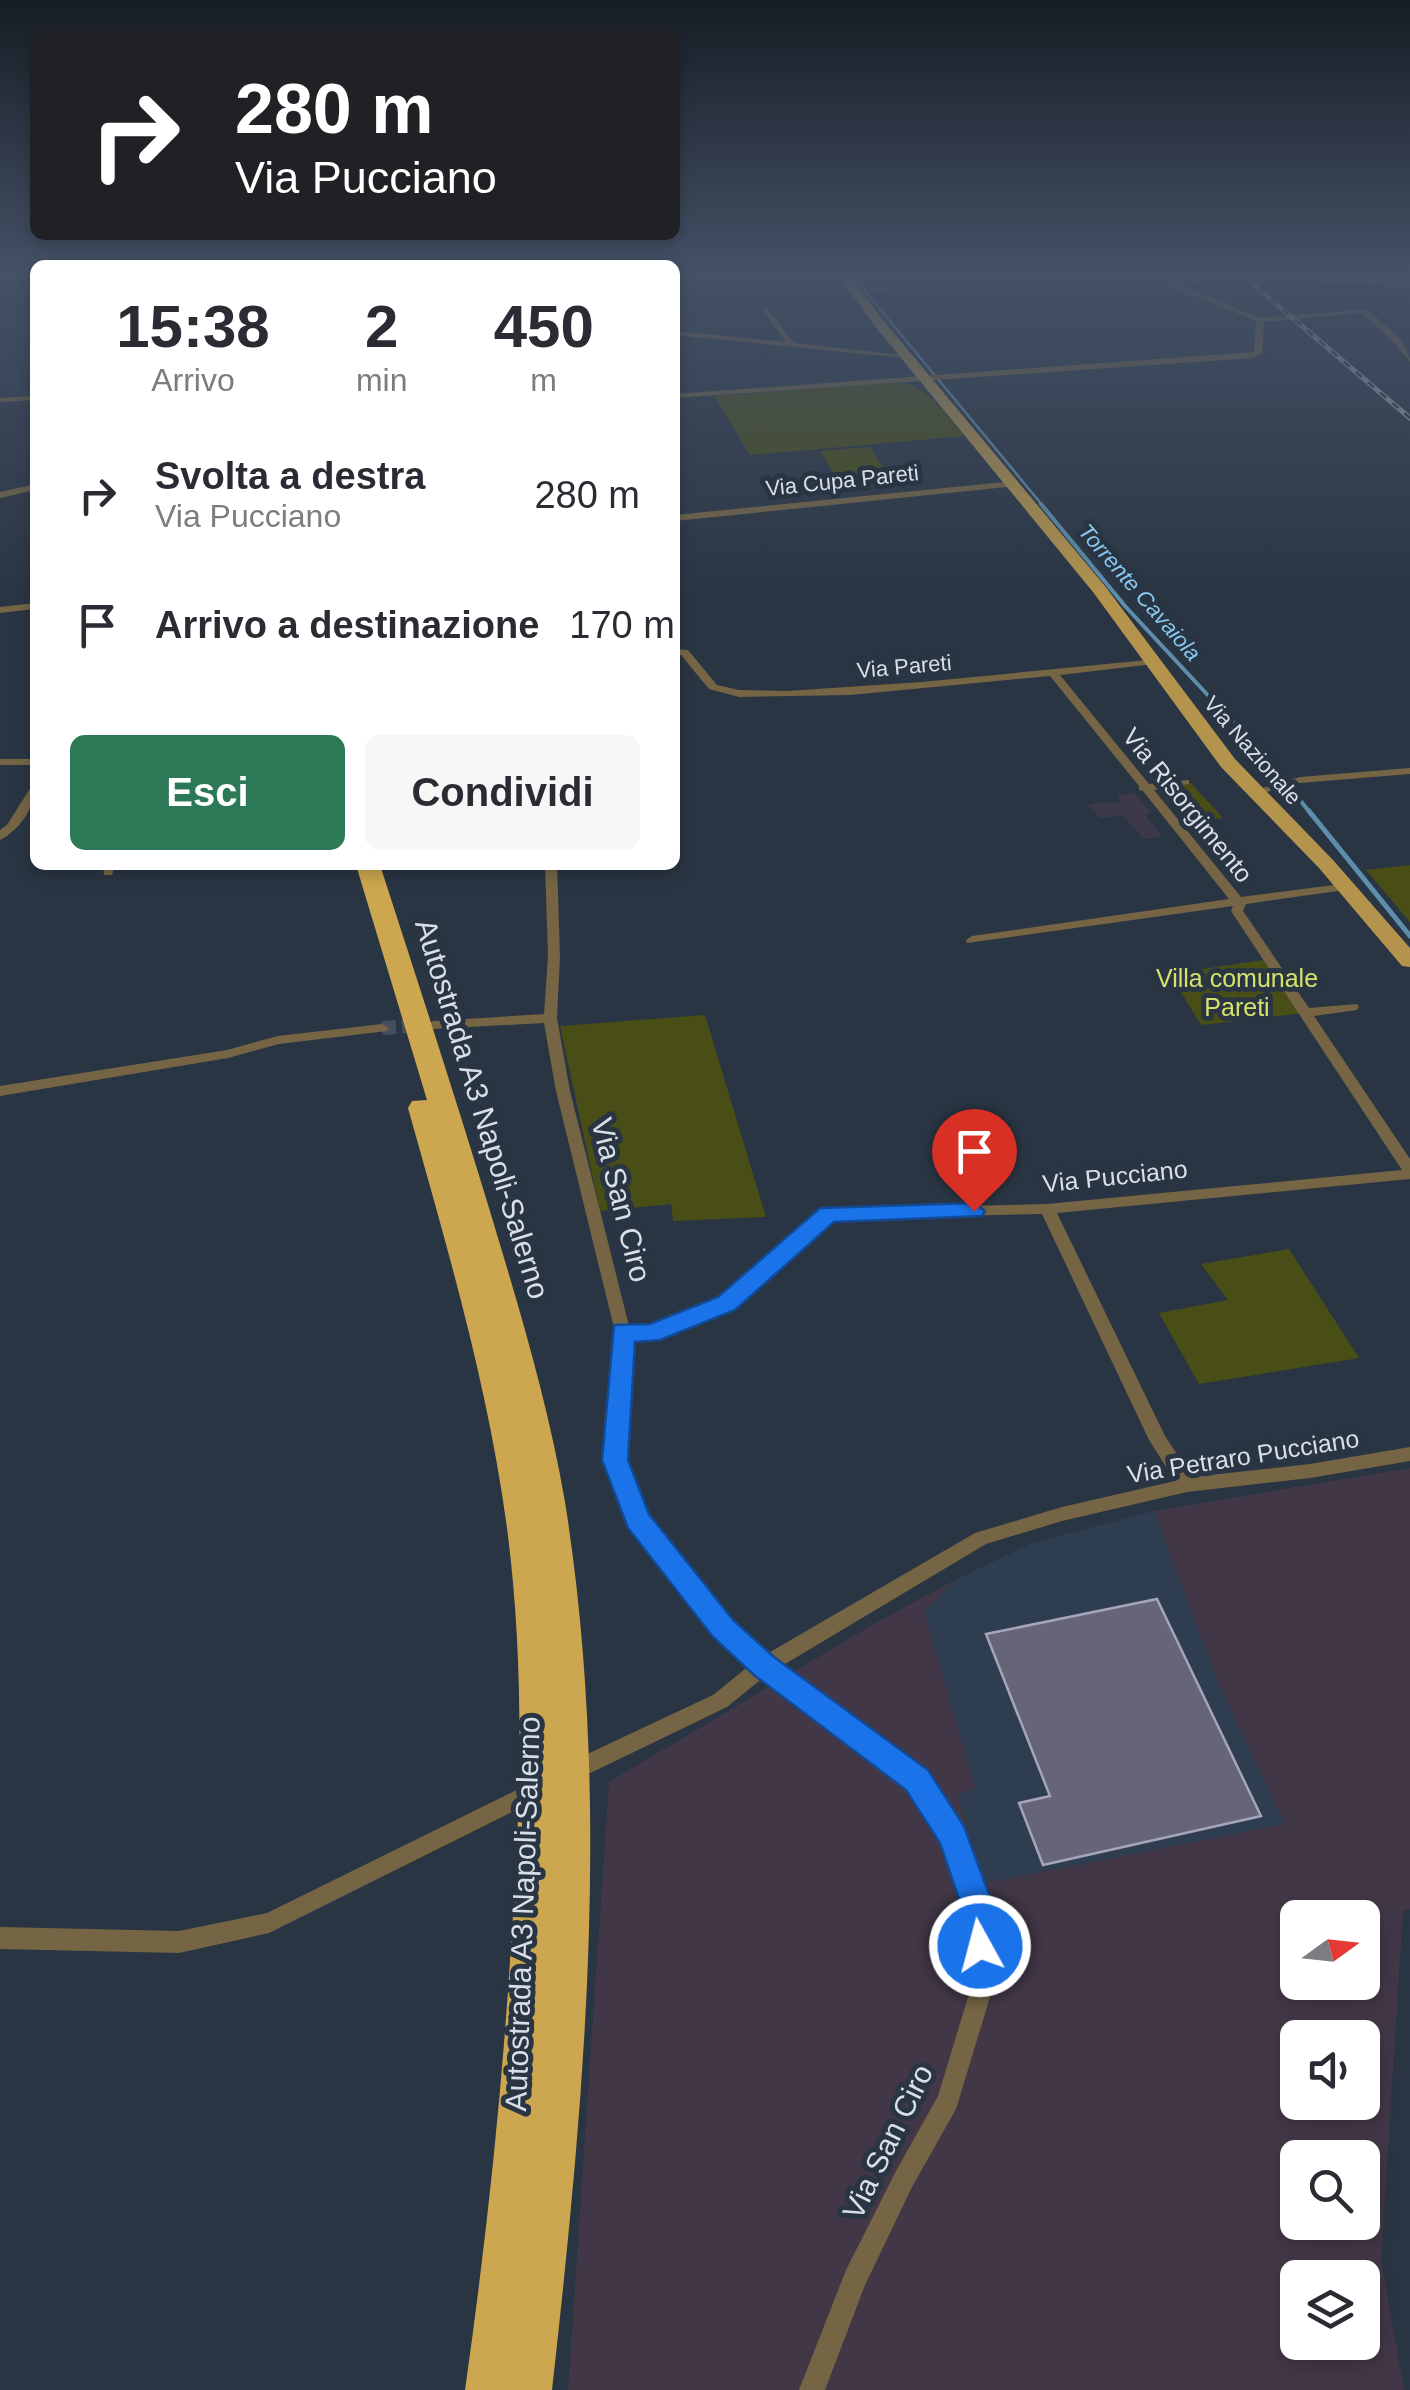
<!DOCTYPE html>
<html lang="it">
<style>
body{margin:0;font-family:Helvetica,sans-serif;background:#f7f7f7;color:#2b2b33;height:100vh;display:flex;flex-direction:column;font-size:38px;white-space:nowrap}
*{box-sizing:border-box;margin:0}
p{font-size:32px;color:#7c7c81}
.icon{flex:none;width:55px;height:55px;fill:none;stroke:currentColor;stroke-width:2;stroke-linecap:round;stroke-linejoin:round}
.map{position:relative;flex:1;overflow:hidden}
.side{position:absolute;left:30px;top:260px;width:650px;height:610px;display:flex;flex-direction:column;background:#fff;border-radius:15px;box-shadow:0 5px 15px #0003}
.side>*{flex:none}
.top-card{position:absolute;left:30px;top:30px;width:650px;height:210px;border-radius:15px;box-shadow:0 5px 15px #0003;background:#202124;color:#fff;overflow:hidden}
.needle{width:65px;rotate:75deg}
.controls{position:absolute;left:1280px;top:1900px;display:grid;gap:20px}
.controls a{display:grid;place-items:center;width:100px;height:100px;border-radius:15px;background:#fff;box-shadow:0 5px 15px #0003;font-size:50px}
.pin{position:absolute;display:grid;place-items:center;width:85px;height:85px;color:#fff;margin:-102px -42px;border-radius:50% 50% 50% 0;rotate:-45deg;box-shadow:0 0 10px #0007}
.pin .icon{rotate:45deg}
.me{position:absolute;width:110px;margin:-55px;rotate:353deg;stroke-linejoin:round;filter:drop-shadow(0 0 8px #0008)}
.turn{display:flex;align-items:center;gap:35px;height:210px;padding:0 40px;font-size:45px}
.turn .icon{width:130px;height:130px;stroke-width:2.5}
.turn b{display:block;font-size:70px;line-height:85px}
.eta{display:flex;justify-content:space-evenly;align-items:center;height:170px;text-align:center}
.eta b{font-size:60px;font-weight:800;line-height:70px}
.cta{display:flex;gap:20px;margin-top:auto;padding:20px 40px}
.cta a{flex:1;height:115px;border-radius:15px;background:#2c7957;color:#fff;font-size:40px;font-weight:800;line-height:115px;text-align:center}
.cta a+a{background:#f7f7f7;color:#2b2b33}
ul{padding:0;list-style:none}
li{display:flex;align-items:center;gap:30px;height:130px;padding:0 40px}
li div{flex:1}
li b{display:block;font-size:38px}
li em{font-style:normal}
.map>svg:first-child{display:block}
.built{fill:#2f3d51}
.industrial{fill:#423747;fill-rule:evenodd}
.education{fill:#3c394a}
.green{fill:#484e16}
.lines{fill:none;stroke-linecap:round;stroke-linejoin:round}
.stream-far2{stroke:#5d8eac;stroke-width:2.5}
.stream-far1{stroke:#5d8eac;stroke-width:4}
.stream{stroke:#5d8eac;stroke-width:5}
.building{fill:#666578;stroke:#a5a4b8;stroke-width:2.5}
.street-tunnel{stroke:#444e5c;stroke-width:14;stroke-dasharray:14 6;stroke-linecap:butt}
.street{fill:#756544;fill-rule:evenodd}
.primary{fill:#b4944d;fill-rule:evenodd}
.highway{fill:#cda74f;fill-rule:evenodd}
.rail-casing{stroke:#9da6b0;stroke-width:5}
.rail{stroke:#2a3543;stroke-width:2.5;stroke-dasharray:8;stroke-linecap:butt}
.route{fill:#1a73e8;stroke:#114b97;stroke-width:2.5}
.labels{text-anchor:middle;stroke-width:10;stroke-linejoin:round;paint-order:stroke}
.far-street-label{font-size:22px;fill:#d8dfe8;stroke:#2a3543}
.far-water-label{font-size:22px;font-style:italic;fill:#89c8f1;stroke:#2a3543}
.street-label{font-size:25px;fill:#d8dfe8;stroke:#2a3543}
.park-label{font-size:25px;fill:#d4e26a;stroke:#2a3543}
.near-street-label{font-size:30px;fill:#d8dfe8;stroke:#2a3543}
</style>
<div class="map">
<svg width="1410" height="2390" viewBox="0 0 1410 2390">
<rect width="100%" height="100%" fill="#2a3543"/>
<path class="built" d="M1154 1511 1219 1685 1286 1824 985 1883 957 1794 975 1787 923 1611 955 1580 1032 1543Z"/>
<path class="industrial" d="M1410 1468V1909L1403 1910 1381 2260 1404 2390H568L609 1782 872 1625 955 1580 924 1611 975 1788 957 1795 985 1883 1285 1824 1219 1685 1154 1511ZM1298 1918H1362V1982H1298ZM1298 2038H1362V2102H1298ZM1298 2158H1362V2222H1298ZM1298 2278H1362V2342H1298Z"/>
<path class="education" d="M1134 792 1152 813 1145 815 1162 836 1144 839 1122 815 1100 818 1087 804 1121 802 1118 795Z"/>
<g class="green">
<path d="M900 382C929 387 946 415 964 436L750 455 714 396Z"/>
<path d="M870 447 890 478 839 482 820 451Z"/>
<path d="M1191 783 1223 818 1187 823 1156 788Z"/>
<path d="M1410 865V922L1366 870Z"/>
<path d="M1263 960 1304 1013 1201 1025 1170 974Z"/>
<path d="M705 1015 766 1217 673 1221 671 1204 600 1211 560 1026Z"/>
<path d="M1289 1249 1359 1358 1199 1384 1159 1313 1228 1300 1201 1264Z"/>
</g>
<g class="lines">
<path class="stream-far2" d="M846 268 1043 506"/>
<path class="stream-far1" d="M1041 504 1125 606 1269 761 1311 814"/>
<path class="stream" d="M1309 811 1410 936"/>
</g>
<path class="building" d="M1157 1599 1261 1816 1043 1865 1019 1803 1050 1796 986 1634Z"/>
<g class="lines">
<path class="street-tunnel" d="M382 1028 424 1025"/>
<g class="street">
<path d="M1019 268H1035L874 291 870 289Z"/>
<path d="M1125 268H1134L1177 281V284L1261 318 1367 309C1382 324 1409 340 1410 362L1395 344 1362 313 1264 322 1262 353 1253 358 675 398V394L1254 352 1256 321 1174 288V285Z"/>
<path d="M1214 268H1220L1217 280 1186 285 1182 283 1211 276Z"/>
<path d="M1294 278 1410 281V285L1297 282Z"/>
<path d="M766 307 794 343 909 356 905 358 675 335V331L786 342 762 309Z"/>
<path d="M35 396V400L0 402V398Z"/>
<path d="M1014 481 1018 484 1017 486 675 521V515Z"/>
<path d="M35 484V490L0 498V492Z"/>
<path d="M35 603V609L0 613V607Z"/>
<path d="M675 649 688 650 717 685 739 690 787 691 922 682 1158 659V663L1154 664 1060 675 1149 784 1189 780V784L1154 790 1241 897 1349 883V889L1345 890 1246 904 1243 911 1309 1008 1357 1004 1359 1007 1357 1010 1314 1016 1410 1159V1179L1057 1213 1165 1436 1192 1477 1310 1464 1410 1447V1461L1310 1478 1187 1492 1062 1521 986 1544 780 1667 924 1773 960 1829 989 1908 994 1984 956 2109 912 2187 865 2285 825 2390H799L846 2270 896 2171 938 2096 972 1984 967 1908 944 1841 910 1787 764 1677 727 1707 578 1779 571 1781 564 1779 561 1772 564 1765 713 1695 750 1665 716 1634 632 1525 606 1460 615 1332 556 1091 544 1023 433 1029 426 1025 433 1021 544 1014 548 956 545 865H557L560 956 557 1018 570 1091 629 1326C712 1321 764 1262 823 1210L828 1209 1047 1204 1402 1170 1231 911 1233 906 967 943 966 940 972 936 1229 899 1143 791 1139 790V786L1050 676 850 695 739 697 709 689 681 655H675ZM1042 1214 1149 1440 1175 1481 1062 1507 975 1533 765 1655 730 1622 645 1516 624 1460 631 1338C716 1333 772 1273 832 1219Z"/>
<rect x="0" y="759" width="35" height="6"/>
<path d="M1410 768V774L1300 783 1255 795 1249 792 1300 777Z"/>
<path d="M35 786C35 807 20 830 0 840V830L7 825 31 787Z"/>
<path d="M103 865H115L112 875H104Z"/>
<path d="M382 1024 389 1028 387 1031 279 1044 228 1058 0 1096V1086L227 1050 278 1036Z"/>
<path d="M537 1780 544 1782 547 1789 544 1796 269 1933 179 1953 0 1949V1927L179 1931 267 1913Z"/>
</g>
<path class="primary" d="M833 268H845L882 319 1105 586 1235 759 1333 860 1410 948V967L1402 966 1319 868 1221 767 1093 592 874 325Z"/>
<path class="highway" d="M356 865H380C417 979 454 1093 489 1208 518 1304 548 1402 565 1502 612 1797 585 2095 552 2390H465C486 2242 502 2094 511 1945 521 1807 525 1666 507 1528 488 1385 447 1247 408 1108L412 1101 427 1100Z"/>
<defs>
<path id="rail" d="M1234 268 1410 418"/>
</defs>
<use href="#rail" class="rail-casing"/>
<use href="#rail" class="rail"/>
</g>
<linearGradient id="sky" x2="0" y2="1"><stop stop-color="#171d25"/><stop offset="0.45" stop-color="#445166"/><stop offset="1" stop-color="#445166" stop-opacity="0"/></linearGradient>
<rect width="1410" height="602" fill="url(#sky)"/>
<path class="route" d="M974 1203 985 1211 982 1216 834 1222 735 1310 660 1340 635 1342 628 1460 649 1514 733 1620 774 1657 928 1770 964 1826 994 1908 997 1946 992 1958 980 1962 969 1958 964 1946 962 1908 940 1843 906 1790 754 1675 713 1637 628 1528 602 1460 614 1325 650 1324 718 1297 820 1208Z"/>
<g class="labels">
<g class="far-street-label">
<text transform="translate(842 480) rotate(-6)" y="8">Via Cupa Pareti</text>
<text transform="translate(904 666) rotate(-5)" y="8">Via Pareti</text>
<text transform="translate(1253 750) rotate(49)" y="8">Via Nazionale</text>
</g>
<g class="far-water-label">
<text transform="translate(1140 592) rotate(49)" y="8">Torrente Cavaiola</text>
</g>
<g class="street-label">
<text transform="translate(1188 805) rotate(51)" y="9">Via Risorgimento</text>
<text transform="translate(1115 1176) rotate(-6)" y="9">Via Pucciano</text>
<text transform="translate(1243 1456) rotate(-9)" y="9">Via Petraro Pucciano</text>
</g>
<g class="park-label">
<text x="1237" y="987">Villa comunale<tspan x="1237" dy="29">Pareti</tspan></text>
</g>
<g class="near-street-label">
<text transform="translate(482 1109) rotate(73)" y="10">Autostrada A3 Napoli-Salerno</text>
<text transform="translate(621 1200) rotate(76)" y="10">Via San Ciro</text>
<text transform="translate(523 1914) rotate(-88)" y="10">Autostrada A3 Napoli-Salerno</text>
<text transform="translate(888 2142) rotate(-64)" y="10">Via San Ciro</text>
</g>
</g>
</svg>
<div class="controls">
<a><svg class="needle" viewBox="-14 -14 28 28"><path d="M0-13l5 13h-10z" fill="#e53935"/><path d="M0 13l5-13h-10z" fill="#7c7c81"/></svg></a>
<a><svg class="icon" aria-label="sound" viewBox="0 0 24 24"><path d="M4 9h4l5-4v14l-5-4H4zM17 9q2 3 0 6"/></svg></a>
<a><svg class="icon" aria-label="search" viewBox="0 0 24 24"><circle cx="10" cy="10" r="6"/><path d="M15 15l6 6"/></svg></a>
<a><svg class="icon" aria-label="layers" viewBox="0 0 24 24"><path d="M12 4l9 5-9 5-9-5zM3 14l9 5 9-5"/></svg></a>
</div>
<div class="pin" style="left:974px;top:1211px;background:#d93025"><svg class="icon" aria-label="arrive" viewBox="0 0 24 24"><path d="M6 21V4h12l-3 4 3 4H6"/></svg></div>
<svg class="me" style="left:980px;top:1946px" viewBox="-20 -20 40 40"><circle r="17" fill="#1a73e8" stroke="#fff" stroke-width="3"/><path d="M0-11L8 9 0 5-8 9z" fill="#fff"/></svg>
<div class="top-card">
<div class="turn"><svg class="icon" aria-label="right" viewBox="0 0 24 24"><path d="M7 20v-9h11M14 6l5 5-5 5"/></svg><div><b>280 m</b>Via Pucciano</div></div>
</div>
<section class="side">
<div class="eta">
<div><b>15:38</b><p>Arrivo</p></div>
<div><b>2</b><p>min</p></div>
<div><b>450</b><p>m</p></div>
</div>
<ul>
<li><svg class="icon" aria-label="right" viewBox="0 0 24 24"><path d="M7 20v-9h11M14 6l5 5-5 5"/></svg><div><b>Svolta a destra</b><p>Via Pucciano</p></div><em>280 m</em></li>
<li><svg class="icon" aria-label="arrive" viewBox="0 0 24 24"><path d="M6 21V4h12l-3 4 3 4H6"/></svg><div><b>Arrivo a destinazione</b></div><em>170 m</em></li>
</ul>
<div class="cta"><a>Esci</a><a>Condividi</a></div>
</section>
</div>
